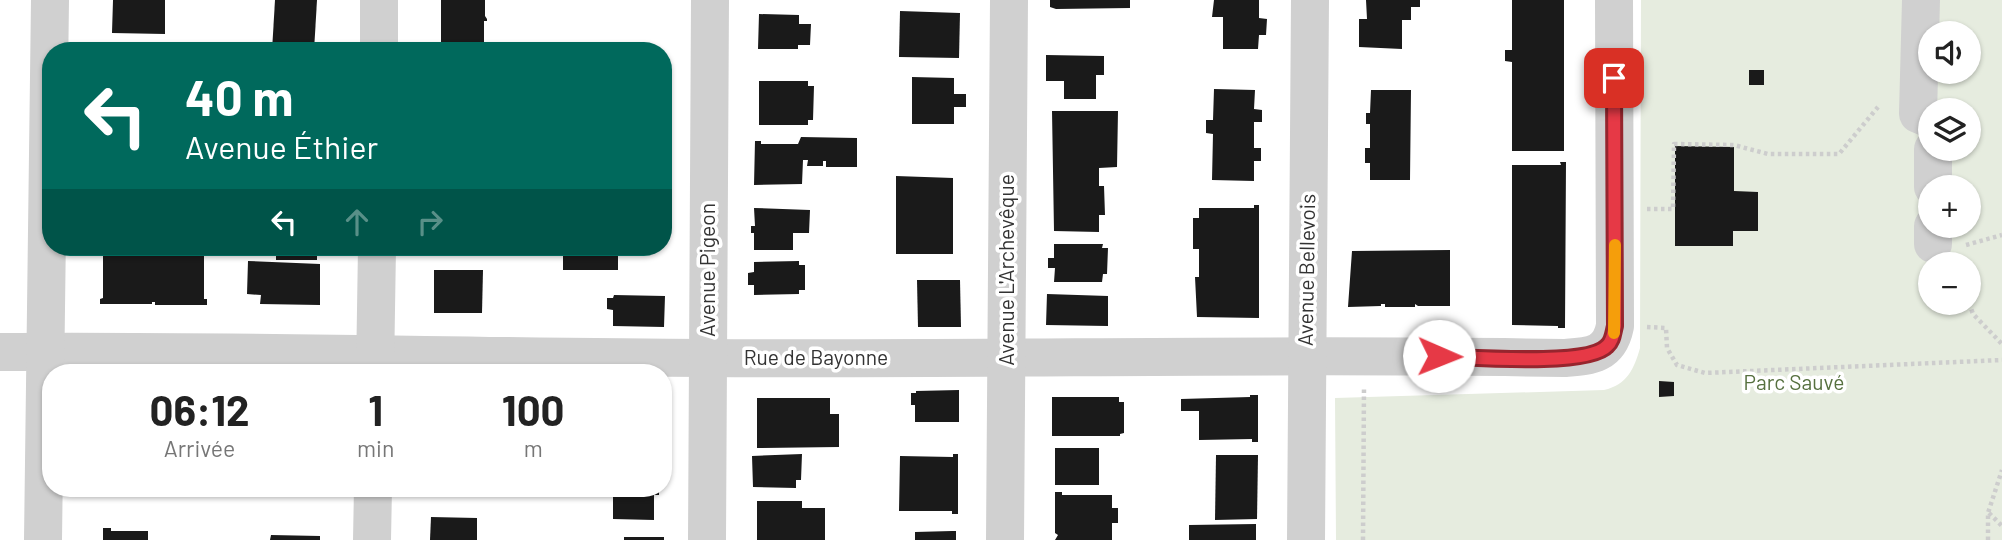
<!DOCTYPE html>
<html lang="fr">
<meta charset="utf-8">
<style>
body{margin:0;font-family:Barlow,sans-serif;background:#f2f2f2;color:#222;height:100vh;display:flex;flex-direction:column;font-size:26px;white-space:nowrap}
*{box-sizing:border-box;margin:0}
p{font-size:23px;color:#767676}
.icon{flex:none;width:38px;height:38px;fill:none;stroke:currentColor;stroke-width:2;stroke-linecap:round;stroke-linejoin:round}
.map{position:relative;flex:1;overflow:hidden}
.sheet{position:absolute;left:42px;top:364px;width:630px;height:133px;display:flex;flex-direction:column;background:#fff;border-radius:28px;box-shadow:0 2px 5px #0004}
.sheet>*{flex:none}
.banner{position:absolute;left:42px;top:42px;width:630px;height:214px;border-radius:28px;box-shadow:0 2px 5px #0004;background:#00695c;color:#fff;overflow:hidden}
.tools{position:absolute;left:1918px;top:21px;display:grid;gap:14px}
.tools a{display:grid;place-items:center;width:63px;height:63px;border-radius:50%;background:#fff;box-shadow:0 2px 5px #0004;font-size:35px}
.pin{position:absolute;display:grid;place-items:center;width:60px;height:60px;color:#fff;margin:-30px;border-radius:14px;box-shadow:0 4px 10px #0006}
.me{position:absolute;width:77px;margin:-38px;rotate:91deg;stroke-linejoin:round;filter:drop-shadow(0 0 5px #0008)}
.turn{display:flex;align-items:center;gap:24px;height:147px;padding:0 28px;font-size:32px}
.turn .icon{width:91px;height:91px;stroke-width:2.5}
.turn b{display:block;font-size:49px;line-height:60px}
.lanes{display:flex;align-items:center;height:66px;padding:0 28px;background:#0003;justify-content:center;gap:35px;direction:ltr}
.lanes .off{opacity:.35}
.eta{display:flex;justify-content:space-evenly;align-items:center;height:119px;text-align:center}
.eta b{font-size:42px;font-weight:700;line-height:49px}
.map>svg:first-child{display:block}
.green{fill:#e6ecdf;fill-rule:evenodd}
.building{fill:#1a1a1a}
.lines{fill:none;stroke-linecap:round;stroke-linejoin:round}
.path{stroke:#cdcdcd;stroke-width:4.5;stroke-dasharray:3.5 3.5;stroke-linecap:butt}
.minor{stroke:#d0d0d0;stroke-width:38}
.route-casing{stroke:#96252e;stroke-width:18}
.route{stroke:#e63946;stroke-width:12}
.slow{stroke:#f59e0b;stroke-width:12}
.labels{text-anchor:middle;stroke-width:7;stroke-linejoin:round;paint-order:stroke}
.street-label{font-size:21px;fill:#333;stroke:#fff}
.park-label{font-size:21px;fill:#56703f;stroke:#fff}
</style>
<div class="map">
<svg width="2002" height="540" viewBox="0 0 2002 540">
<rect width="100%" height="100%" fill="#fff"/>
<path class="green" d="M1641 0H2002V540H1336L1335 398 1604 390C1627 385 1634 369 1640 348ZM1930 33H1969V72H1930ZM1930 110H1969V149H1930ZM1930 187H1969V226H1930ZM1930 264H1969V303H1930Z"/>
<g class="building">
<path d="M113 0H165V34L112 33Z"/>
<path d="M275 0H317L314 51H272Z"/>
<path d="M441 0H485V16L487 19V21H484V51H441Z"/>
<path d="M1050 0H1130V8L1056 9 1050 7Z"/>
<path d="M1214 0H1259V18L1267 19 1266 35H1259L1258 49H1223V17H1212Z"/>
<path d="M1366 0H1420V7H1411V20H1402V49L1359 47V19H1367Z"/>
<path d="M1512 0H1564V151H1512V62L1505 61V50H1512Z"/>
<path d="M900 11 960 13 959 58 899 57Z"/>
<path d="M759 14 799 15V24H811L810 45H798V49H758Z"/>
<rect x="114" y="46" width="56" height="5"/>
<path d="M1046 55 1104 56V75H1096V99H1064V81H1046Z"/>
<rect x="1749" y="70" width="15" height="15"/>
<path d="M912 77 954 78V94H966V107H954V124H912Z"/>
<path d="M759 81H808V86H814L813 120H808V125H759Z"/>
<path d="M1214 89 1255 90 1254 109 1262 110V122H1254V148H1261V161H1254V181L1212 180 1213 134 1206 133V120H1213Z"/>
<path d="M1371 90H1411L1410 180H1370V163H1365V148H1370V124H1366V113H1370Z"/>
<path d="M1052 111H1118L1117 167 1099 168V186H1104L1105 215H1099V232L1054 231Z"/>
<path d="M801 137 857 138V167H826V161H823V166H807L808 160H803L802 184 754 185 755 141H761V144H798Z"/>
<path d="M1675 146 1734 147V191L1758 192V231H1733V246H1675Z"/>
<path d="M1560 162H1566L1565 328H1558V326L1512 325V165H1561Z"/>
<path d="M896 176 953 178V254H896Z"/>
<path d="M1254 205H1259V318L1197 317 1195 277H1199V249H1193V218H1199V208H1254Z"/>
<path d="M754 208 810 210 809 233H793V250H754V233H751V226H755Z"/>
<path d="M1054 244H1103L1102 248H1108L1107 274H1103L1102 282H1054L1055 268H1048V258H1054Z"/>
<rect x="276" y="247" width="41" height="13"/>
<rect x="434" y="247" width="49" height="9"/>
<rect x="563" y="247" width="55" height="23"/>
<path d="M103 248 204 249V299H207V305H155V302H152V304H100V299L103 298Z"/>
<path d="M1450 250V306H1418L1415 304V307H1385V304H1381V306L1348 307 1352 251Z"/>
<path d="M248 261 320 264V305L260 304 261 295 247 294Z"/>
<path d="M799 261V265H805V290H799V294L754 295V285H748V273L754 272V262Z"/>
<path d="M434 270H483L482 313H434Z"/>
<path d="M917 280H960L961 327H918Z"/>
<path d="M1047 294 1108 296V326L1046 325Z"/>
<path d="M614 295 665 296 664 327 613 326V310L607 309V298H613Z"/>
<path d="M1659 381 1674 382V396L1659 397Z"/>
<path d="M959 390V422H915V405H911V393H916V391Z"/>
<path d="M1250 395H1258V442H1252V439L1199 440V411H1181V399L1250 397Z"/>
<path d="M1052 397H1119V402H1124V433L1120 434V436H1052Z"/>
<path d="M757 398H830V414H839V447L757 448Z"/>
<rect x="1055" y="448" width="44" height="37"/>
<path d="M802 454 801 480H796V488L753 487 752 456Z"/>
<path d="M953 454H958V514H952V511H899L900 456 953 457Z"/>
<path d="M1216 455H1258L1257 519 1215 520Z"/>
<rect x="115" y="488" width="40" height="9"/>
<path d="M613 488H659V495H654V520L613 519Z"/>
<path d="M1055 492H1062V495H1112V508H1118V523H1112V540H1055L1058 535 1055 533Z"/>
<path d="M757 501H802V508H825V540H757Z"/>
<path d="M431 517 477 518V540H430Z"/>
<path d="M1256 524V540H1189V525Z"/>
<path d="M103 528H111V531H148V540H103Z"/>
<path d="M952 531H956V540H915V532Z"/>
<path d="M271 535 320 536V540H270Z"/>
<rect x="624" y="537" width="40" height="3"/>
</g>
<g class="lines">
<g class="path">
<path d="M1647 209H1673L1674 144 1734 145 1768 154H1839L1878 107"/>
<path d="M1966 245 2002 235"/>
<path d="M1969 303 1973 314 2002 344"/>
<path d="M1647 327 1666 328 1667 348 1677 365 1705 373 2002 360"/>
<path d="M1989 513 2002 526"/>
<path d="M1363 540 1364 387"/>
<path d="M1988 540V513L2002 470"/>
</g>
<g class="minor">
<path d="M1921 0 1918 114 1930 119"/>
<path d="M379 51V0"/>
<path d="M1933 187V149"/>
<path d="M1933 244V226"/>
<path d="M0 352C236 350 472 357 707 358 993 360 1278 353 1564 358 1590 356 1609 356 1615 326L1614 0"/>
<path d="M375 373 377 247"/>
<path d="M43 540 50 0"/>
<path d="M372 540 373 488"/>
<path d="M707 540 710 0"/>
<path d="M1005 540 1009 0"/>
<path d="M1306 540 1310 0"/>
</g>
</g>
<g class="lines">
<defs>
<path id="route" d="M1439 356C1471 357 1588 367 1607 346 1613 341 1613 333 1615 326L1614 78"/>
</defs>
<use href="#route" class="route-casing"/>
<use href="#route" class="route"/>
<path class="slow" d="M1614 333 1615 245"/>
</g>
<g class="labels">
<g class="street-label">
<text transform="translate(708 270) rotate(-90)" y="7">Avenue Pigeon</text>
<text transform="translate(1007 270) rotate(-90)" y="7">Avenue L'Archevêque</text>
<text transform="translate(1307 270) rotate(-89)" y="7">Avenue Bellevois</text>
<text x="816" y="365">Rue de Bayonne</text>
</g>
<g class="park-label">
<text x="1794" y="390">Parc Sauvé</text>
</g>
</g>
</svg>
<div class="tools">
<a><svg class="icon" aria-label="sound" viewBox="0 0 24 24"><path d="M4 9h4l5-4v14l-5-4H4zM17 9q2 3 0 6"/></svg></a>
<a><svg class="icon" aria-label="layers" viewBox="0 0 24 24"><path d="M12 4l9 5-9 5-9-5zM3 14l9 5 9-5"/></svg></a>
<a>+</a>
<a>−</a>
</div>
<div class="pin" style="left:1614px;top:78px;background:#d93025"><svg class="icon" aria-label="arrive" viewBox="0 0 24 24"><path d="M6 21V4h12l-3 4 3 4H6"/></svg></div>
<svg class="me" style="left:1439px;top:356px" viewBox="-20 -20 40 40"><circle r="19" fill="#fff"/><path d="M0-13L10 11 0 6-10 11z" fill="#e63946"/></svg>
<div class="banner">
<div class="turn"><svg class="icon" aria-label="left" viewBox="0 0 24 24"><path d="M17 20v-9H6M10 6l-5 5 5 5"/></svg><div><b>40 m</b>Avenue Éthier</div></div>
<div class="lanes"><svg class="icon" aria-label="left" viewBox="0 0 24 24"><path d="M17 20v-9H6M10 6l-5 5 5 5"/></svg><svg class="icon off" aria-label="ahead" viewBox="0 0 24 24"><path d="M12 20V5M6 11l6-6 6 6"/></svg><svg class="icon off" aria-label="right" viewBox="0 0 24 24"><path d="M7 20v-9h11M14 6l5 5-5 5"/></svg></div>
</div>
<section class="sheet">
<div class="eta">
<div><b>06:12</b><p>Arrivée</p></div>
<div><b>1</b><p>min</p></div>
<div><b>100</b><p>m</p></div>
</div>
</section>
</div>
